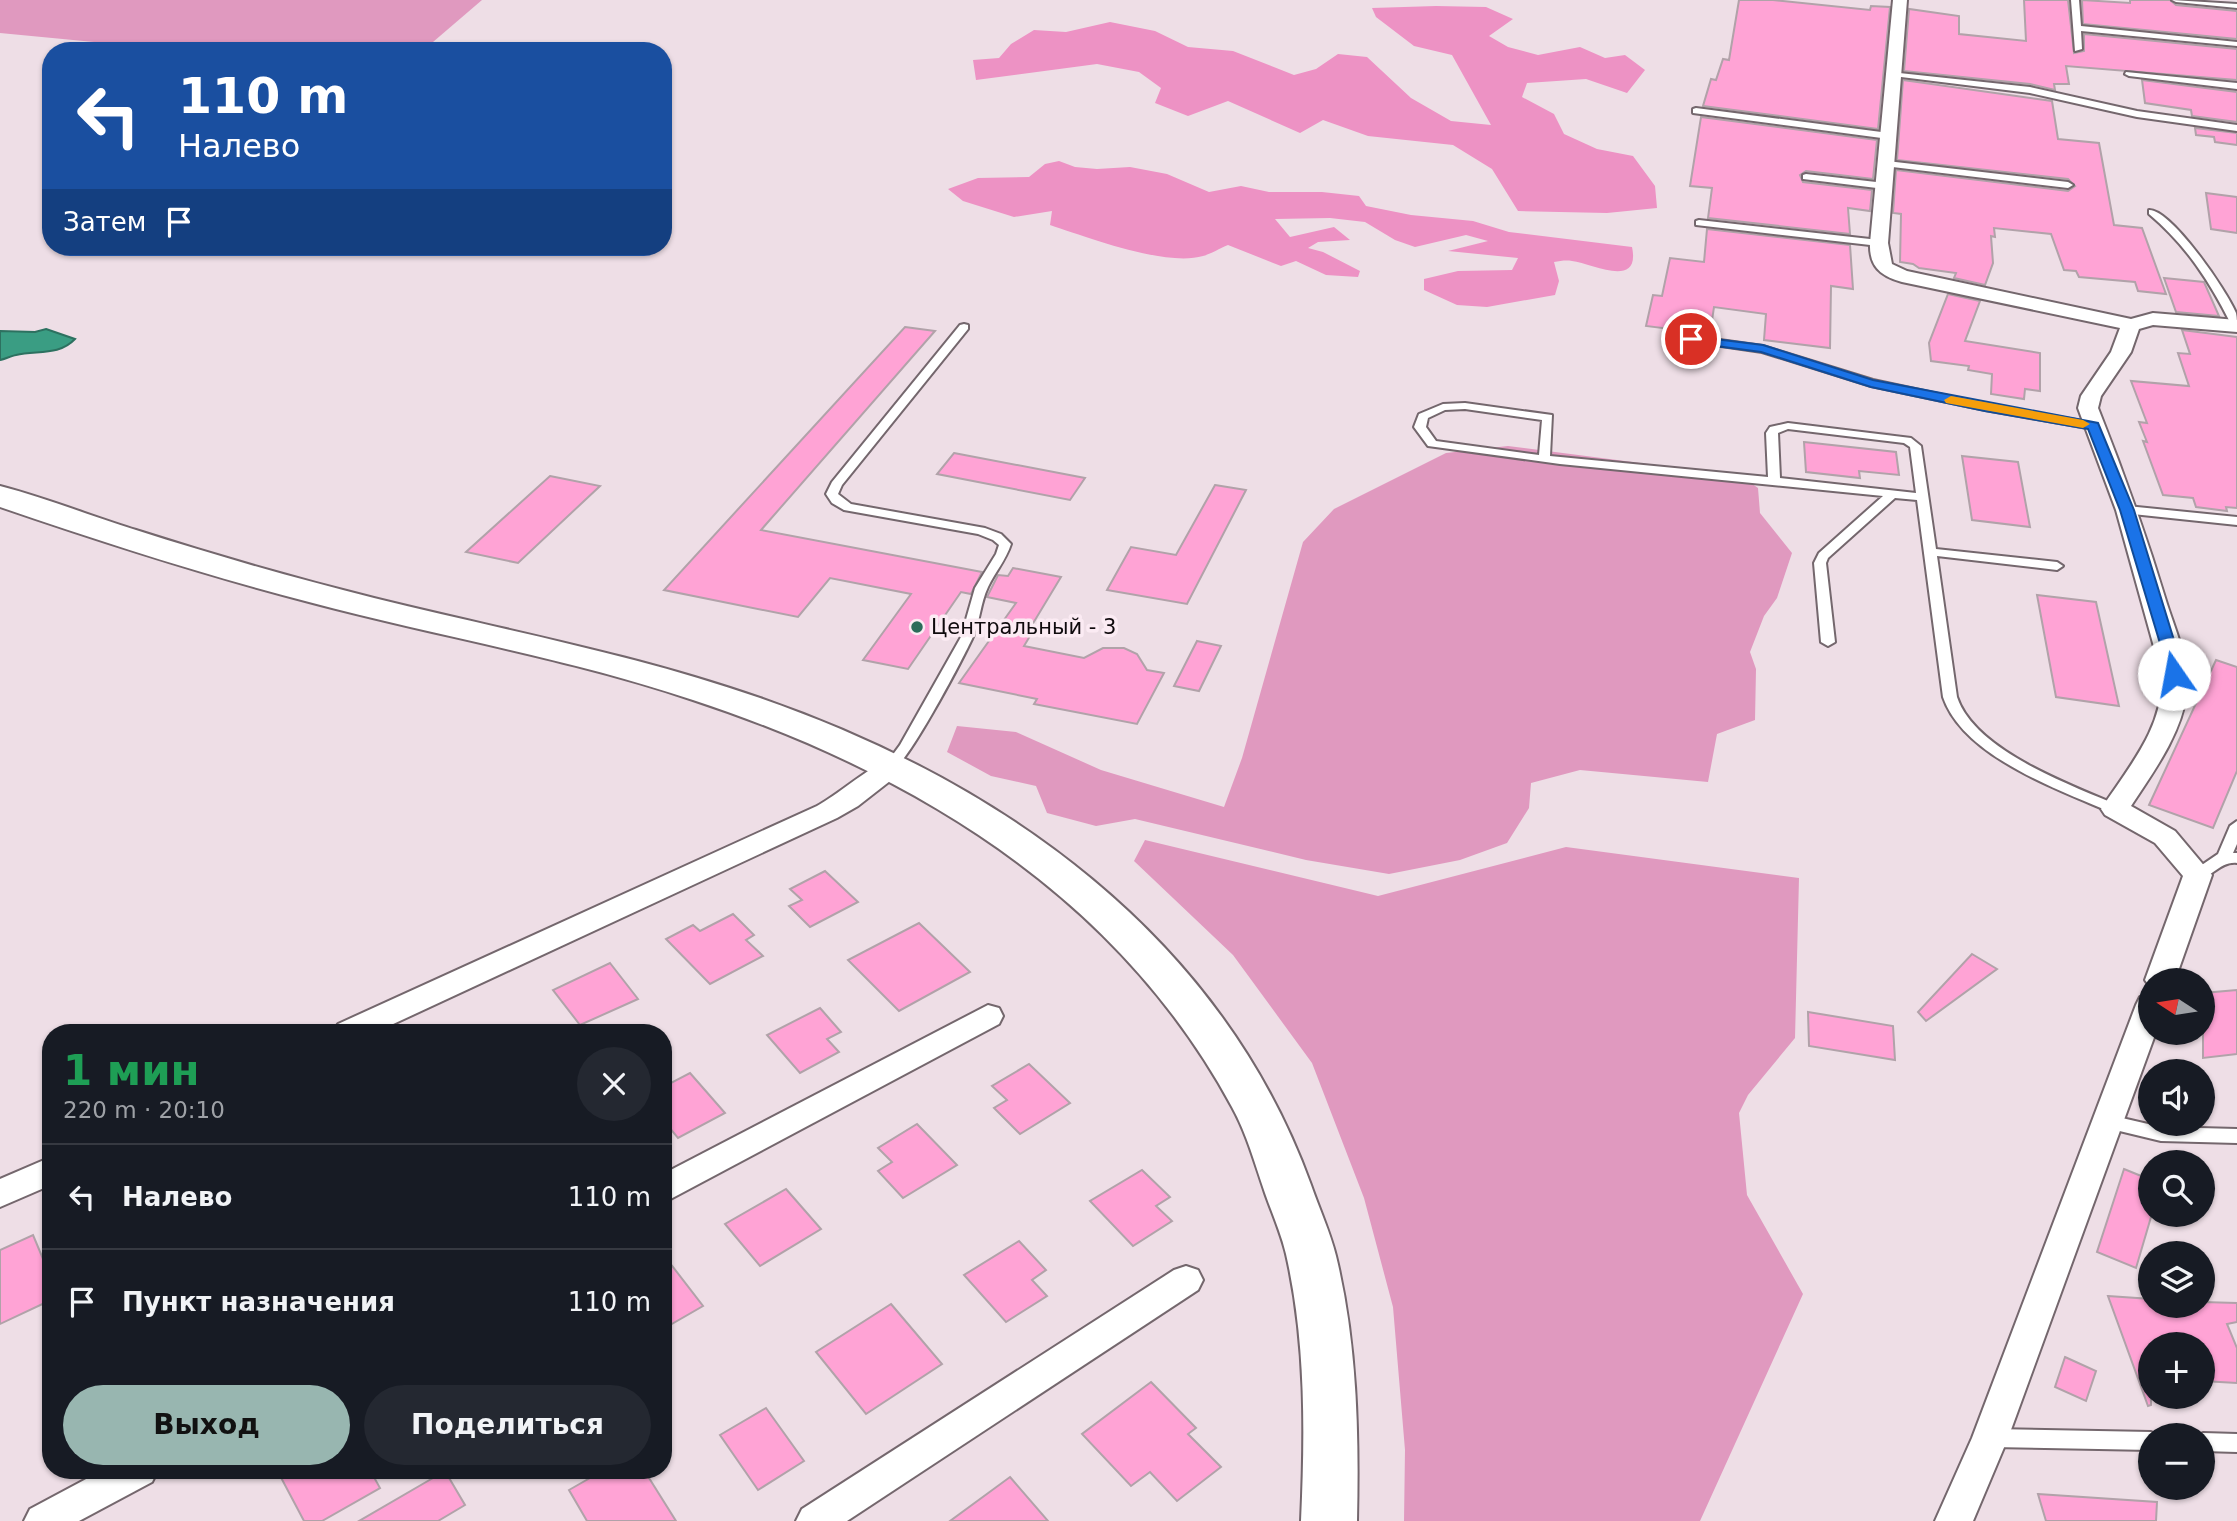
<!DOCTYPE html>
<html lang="ru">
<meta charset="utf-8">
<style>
body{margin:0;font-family:"DejaVu Sans",sans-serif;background:#242831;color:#f1f3f6;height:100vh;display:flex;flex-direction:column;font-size:26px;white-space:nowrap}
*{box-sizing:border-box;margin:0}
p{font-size:23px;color:#9ea1a6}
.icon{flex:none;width:38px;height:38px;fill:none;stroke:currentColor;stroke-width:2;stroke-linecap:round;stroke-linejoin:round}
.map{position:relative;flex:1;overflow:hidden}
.panel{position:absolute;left:42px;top:1024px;width:630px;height:455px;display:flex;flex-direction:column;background:#171b24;border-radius:28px;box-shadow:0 2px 5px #0004}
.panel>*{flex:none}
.top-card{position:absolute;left:42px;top:42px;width:630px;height:214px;border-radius:28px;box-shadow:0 2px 5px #0004;background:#1a4fa0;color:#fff;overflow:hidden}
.needle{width:46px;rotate:282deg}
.buttons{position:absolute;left:2138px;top:968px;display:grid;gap:14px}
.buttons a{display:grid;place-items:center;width:77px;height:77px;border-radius:50%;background:#171b24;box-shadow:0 2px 5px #0004;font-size:35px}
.pin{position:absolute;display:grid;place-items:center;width:60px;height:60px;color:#fff;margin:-30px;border:4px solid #fff;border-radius:50%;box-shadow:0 2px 7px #0007}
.me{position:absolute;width:77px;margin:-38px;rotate:348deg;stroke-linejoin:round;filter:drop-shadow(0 0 5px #0008)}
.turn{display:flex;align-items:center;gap:24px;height:147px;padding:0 21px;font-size:32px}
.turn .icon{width:91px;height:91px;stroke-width:2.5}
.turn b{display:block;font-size:49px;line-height:60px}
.then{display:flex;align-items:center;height:66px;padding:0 21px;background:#0003;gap:14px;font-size:26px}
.round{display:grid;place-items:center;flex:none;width:74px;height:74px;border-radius:37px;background:#242831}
.summary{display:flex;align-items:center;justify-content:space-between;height:119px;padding:0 21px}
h1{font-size:42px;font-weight:800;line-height:52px;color:#1e9e55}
.button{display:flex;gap:14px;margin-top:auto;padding:14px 21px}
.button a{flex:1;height:80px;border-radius:42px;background:#98b6b0;color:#111;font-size:28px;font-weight:800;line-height:80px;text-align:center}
.button a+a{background:#242831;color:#f1f3f6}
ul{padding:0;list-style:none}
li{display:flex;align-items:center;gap:21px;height:105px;padding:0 21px;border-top:2px solid #363941}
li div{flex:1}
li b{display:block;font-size:26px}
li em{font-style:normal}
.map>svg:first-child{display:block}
.green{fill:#e099bf}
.forest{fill:#ed92c4}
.water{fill:#3a9d83;stroke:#2d7160;stroke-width:2}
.building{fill:#ffa3d5;stroke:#b1a2a9;stroke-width:2}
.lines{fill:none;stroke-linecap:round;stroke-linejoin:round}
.service-casing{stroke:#74676d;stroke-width:4}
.minor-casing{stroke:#74676d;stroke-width:4}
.primary-casing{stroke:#74676d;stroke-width:4}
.service{fill:#fff;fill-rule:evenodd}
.minor{fill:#fff;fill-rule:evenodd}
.primary{fill:#fff;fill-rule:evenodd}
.route{fill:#1a73e8;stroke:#114b97;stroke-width:2}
.slow{fill:#f59e0b}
.poi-dot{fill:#2b6c5a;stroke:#fbebf3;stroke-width:2.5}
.labels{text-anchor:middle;stroke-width:7;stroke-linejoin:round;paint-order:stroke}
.poi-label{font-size:21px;fill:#0f0a0d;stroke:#fbebf3;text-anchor:start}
</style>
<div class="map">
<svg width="2237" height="1521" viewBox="0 0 2237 1521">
<rect width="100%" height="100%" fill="#eedee6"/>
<g class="green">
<path d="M0 0H482L433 42 412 51H188L0 33Z"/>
<path d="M1508 446 1741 476 1758 488 1760 513 1792 553 1777 598 1764 616 1750 652 1756 669 1755 720 1717 734 1708 782 1580 770 1531 783 1529 808 1507 843 1460 860 1389 874 1306 860 1135 819 1096 826 1047 813 1036 786 991 776 947 752 957 726 1016 732 1101 770 1224 807 1242 758 1303 542 1334 509 1446 453Z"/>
<path d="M1145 840 1378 896 1566 847 1799 878 1795 1038 1748 1095 1739 1113 1747 1195 1803 1294 1700 1521H1404L1405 1450 1393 1307 1364 1198 1312 1063 1233 955 1134 861Z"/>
</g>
<g class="forest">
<path d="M1436 6 1486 7 1513 19 1489 36 1508 47 1538 55 1580 47 1605 58 1625 55 1645 70 1627 93 1586 79 1527 83 1522 97 1554 114 1564 134 1597 149 1633 156 1655 186 1657 208 1607 213 1518 211 1492 169 1453 145 1368 136 1323 120 1300 133 1228 101 1188 116 1155 103 1161 88 1139 72 1097 64 976 80 973 60 999 58 1011 44 1034 30 1066 32 1110 22 1155 31 1188 47 1233 51 1294 75 1316 69 1338 54 1367 57 1411 98 1451 121 1491 125 1452 55 1414 46 1376 17 1372 8Z"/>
<path d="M1059 161 1075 167 1097 169 1130 167 1167 174 1209 192 1241 186 1269 192H1322L1359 196 1366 206 1411 215 1473 221 1509 232 1632 247C1641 290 1591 263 1572 261 1566 260 1560 261 1554 262L1559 281 1555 295 1487 307 1457 305 1424 290V279L1458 271 1512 270 1518 258 1448 251 1488 241 1466 235 1415 247 1395 240 1365 222 1330 218 1275 219 1290 237 1334 227 1350 240 1318 242 1308 248 1323 252 1360 271 1358 277 1326 275 1296 261 1281 266 1228 245C1220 248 1211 254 1203 256 1165 267 1087 237 1050 225L1052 211 1014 217 963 201 948 189 978 178 1029 177 1045 164Z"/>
</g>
<path class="water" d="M46 329 75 339C59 356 37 350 16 355 11 356 5 359 0 360V331L35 332Z"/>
<g class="building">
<path d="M1739 0H1773L1870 10 1871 6 1890 7 1878 129 1703 106 1711 79 1716 80 1723 59 1729 60Z"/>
<path d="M2024 0H2068L2074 53 2084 51V34L2237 49V80L2066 66 2069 84H2054L2055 90 2030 84 1904 71 1909 9 1959 16V34L2026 41Z"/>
<path d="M2082 0 2130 3V0H2170L2176 5 2237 11V39L2083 24Z"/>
<path d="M1903 80 2052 101 2058 139 2099 143 2114 225 2142 228 2166 294 2138 291 2135 282 2079 277 2076 271 2064 270 2051 234 1994 228 1995 237 1991 236 1993 263 1985 285 1954 278 1956 273 1919 268 1913 264 1900 262 1901 214 1893 213 1896 170 2068 191 2075 186 2068 179 1897 160Z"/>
<path d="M2142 80 2237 92V122L2192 116 2191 110 2145 103Z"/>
<path d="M1701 117 1877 140 1873 179 1806 171 1800 175 1803 182 1872 190 1870 211 1848 208 1850 234 1708 218 1712 188 1690 186Z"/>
<path d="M2195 128 2237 133V145L2215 142 2214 137 2196 135Z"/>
<path d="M2206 193 2237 197V233L2211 229Z"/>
<path d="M1707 229 1850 245 1853 289 1831 286 1830 348 1764 340 1766 314 1714 307 1710 334 1646 326 1653 295 1662 296 1670 258 1704 262Z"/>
<path d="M2164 278 2204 282 2219 316 2176 312Z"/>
<path d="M1948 294 1980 301 1965 341 2040 353V391L2025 389 2024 399 1991 394 1992 374 1968 370 1969 366 1931 361 1929 343Z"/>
<path d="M905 327 935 331 761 530 982 572 971 594 961 592 908 669 863 660 911 594 830 578 798 617 664 590Z"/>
<path d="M2182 330 2237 337V508L2226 507 2227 511 2196 507 2193 498 2163 495 2143 441 2147 442 2139 422 2147 423 2131 381 2189 386 2178 353 2190 354Z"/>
<path d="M1804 442 1896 452 1899 475 1859 471 1860 478 1806 472Z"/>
<path d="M954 453 1085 478 1070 500 937 474Z"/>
<path d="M1962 456 2018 462 2030 527 1972 520Z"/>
<path d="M550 476 600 486 518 563 466 552Z"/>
<path d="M1215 485 1246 490 1187 604 1107 590 1131 547 1176 555Z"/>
<path d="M1013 568 1061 577 1032 625 1036 626 1024 646 1084 658 1103 648H1124L1137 654 1147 670 1164 673 1137 724 1034 704 1037 699 959 683 1016 603 987 597 998 575 1008 576Z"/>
<path d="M2037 595 2096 602 2119 706 2056 697Z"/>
<path d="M1197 641 1221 646 1199 691 1174 686Z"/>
<path d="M2216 660 2237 667V771L2213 828 2149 805Z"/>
<path d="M825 871 858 902 810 927 789 906 802 900 790 889Z"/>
<path d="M733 914 754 935 746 940 763 956 710 984 666 939 693 925 700 931Z"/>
<path d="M919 923 970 972 899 1011 848 960Z"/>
<path d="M1972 954 1997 969 1926 1021 1918 1012Z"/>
<path d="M610 963 638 999 580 1025 553 990Z"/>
<path d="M2237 990V1054L2203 1058V993Z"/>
<path d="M820 1008 841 1032 827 1039 839 1052 800 1073 767 1035Z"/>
<path d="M1808 1012 1893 1026 1895 1060 1809 1046Z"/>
<path d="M1029 1064 1070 1103 1020 1134 994 1108 1007 1100 992 1086Z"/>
<path d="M690 1073 725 1113 678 1138 663 1120V1087Z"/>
<path d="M917 1124 957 1165 903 1198 878 1171 892 1162 878 1148Z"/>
<path d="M2124 1169 2151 1180V1217L2136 1268 2097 1252Z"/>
<path d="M1142 1170 1170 1197 1156 1206 1172 1221 1133 1246 1090 1201Z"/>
<path d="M786 1189 821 1229 760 1266 725 1224Z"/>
<path d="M33 1235 51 1278V1300L0 1324V1250Z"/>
<path d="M1019 1241 1046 1270 1032 1280 1047 1296 1006 1322 964 1275Z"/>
<path d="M663 1254 703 1306 663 1329Z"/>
<path d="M2108 1296 2151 1299V1306H2203V1302L2237 1303V1322L2227 1324 2237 1348V1383L2203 1381V1344H2151V1405L2148 1406Z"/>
<path d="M891 1304 942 1364 866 1414 816 1352Z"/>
<path d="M2065 1357 2096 1371 2086 1401 2055 1387Z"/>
<path d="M1151 1382 1196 1428 1188 1434 1221 1467 1177 1501 1150 1472 1131 1486 1082 1434Z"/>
<path d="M766 1408 804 1461 758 1490 720 1435Z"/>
<path d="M277 1470H370L380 1488 322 1521H304Z"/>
<path d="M604 1470H644L676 1521H587L569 1490Z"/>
<path d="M445 1471 465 1505 438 1521H359Z"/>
<path d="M1010 1477 1048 1521H950Z"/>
<path d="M2038 1494 2157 1502 2156 1521H2046Z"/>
</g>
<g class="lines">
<defs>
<g id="service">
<path d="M2071 0H2079L2081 26 2237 42V46L2081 31 2082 49 2075 51Z"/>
<path d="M2172 0 2237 4V8L2176 2Z"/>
<path d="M1890 72 2030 87 2137 111 2237 125V131L2137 117 2030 93 1893 76 1889 74Z"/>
<path d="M2126 72 2237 83V89L2129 76 2125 74Z"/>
<path d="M1696 108 1889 133 1893 136 1889 139 1693 113V109Z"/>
<path d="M1887 161 2068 182 2073 185 2068 188 1884 166 1882 164Z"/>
<path d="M1806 174 1885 183 1890 186 1885 189 1803 179V175Z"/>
<path d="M2149 210C2171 209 2227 291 2236 313 2237 318 2237 323 2237 329L2232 326C2210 282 2187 246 2149 214Z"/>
<path d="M1699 220 1879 240 1884 243 1879 246 1696 225V221Z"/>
<path d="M964 324 968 325V329L842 485 838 494 851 504 985 528 1001 534 1011 544C1006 560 995 572 988 587 980 603 980 623 972 639 962 660 906 768 890 772L883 768 900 745 961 637 975 588 996 554 999 545 993 540 978 534 844 510 832 503 826 494 832 482 960 325Z"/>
<path d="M1691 336 1763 346 1873 380 1985 404 2093 423 2099 426 2093 429 1985 410 1871 386 1762 352 1687 341V337Z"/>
<path d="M1465 403 1552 415 1550 456 1768 477 1766 433 1770 427 1788 423 1911 438 1921 446 1936 549 2057 562 2063 566 2057 570 1937 556 1957 697C1975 751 2071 785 2120 806L2122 809 2115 814 2110 812C2057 789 1963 756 1943 697L1917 500 1895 498 1828 558 1826 563 1835 642 1828 646 1821 642 1814 563 1819 553 1883 496 1560 464 1428 446 1414 427 1419 414 1443 404ZM1465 409 1542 420 1539 455 1436 441 1426 427 1428 418 1445 410ZM1788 429 1904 443 1910 447 1916 493 1780 478 1778 433Z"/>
<path d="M2127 506 2237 517V525L2123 513 2121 510Z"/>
<path d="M2237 821V844L2233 853H2237V863C2218 861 2210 882 2193 879L2191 875 2193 871 2218 854 2230 826Z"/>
<path d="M2109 1115 2161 1127 2237 1129V1143L2161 1141 2103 1127 2100 1122 2103 1117Z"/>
<path d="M1992 1429 2151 1432 2158 1435H2151V1450L1992 1447 1985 1444 1982 1438 1985 1432Z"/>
<path d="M2203 1433 2237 1434V1452L2203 1451V1435H2198Z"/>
</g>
<g id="minor">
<path d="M1893 0H1907L1888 243 1892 264 1907 271 2131 319 2153 313 2237 320V332L2153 325 2139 329 2131 352 2101 396 2098 408C2124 473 2147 538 2167 604 2176 632 2190 663 2187 692 2181 735 2154 771 2131 806L2175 831 2212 875 2175 980H2151V988L2145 980 2183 876 2155 843 2105 815 2101 809C2128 768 2167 724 2161 672L2116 510 2078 408 2081 396 2111 352 2120 328 1902 282C1880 276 1869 266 1870 243Z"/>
<path d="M890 760 899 762 903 768 899 774 858 806 837 818 376 1032H334L338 1024 817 806C839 794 871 765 890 760Z"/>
<path d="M2151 994V1032H2156L2008 1438 1973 1521H1935L1972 1438 2136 1005 2140 997Z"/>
<path d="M988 1005 999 1008 1003 1016 999 1024 663 1203V1174Z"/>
<path d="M51 1157V1185L0 1207V1179Z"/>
<path d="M1186 1266 1198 1270 1203 1280 1198 1290 847 1521H796L802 1509 1174 1270Z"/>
<path d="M103 1470H158L152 1482 79 1521H24L30 1509Z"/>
</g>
<path id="primary" d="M0 486C46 498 91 516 136 530 214 555 294 578 374 598 503 630 634 654 760 698 1002 782 1221 936 1311 1185 1319 1208 1330 1232 1336 1256 1357 1342 1359 1433 1357 1521H1301C1305 1433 1306 1341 1286 1254 1281 1233 1272 1213 1265 1193 1255 1164 1247 1134 1232 1107 1118 896 915 773 693 700 568 658 436 636 309 602 204 575 102 542 0 507Z"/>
</defs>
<use href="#service" class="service-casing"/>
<use href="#minor" class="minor-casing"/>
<use href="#primary" class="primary-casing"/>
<use href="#service" class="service"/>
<use href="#minor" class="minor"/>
<use href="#primary" class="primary"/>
</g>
<path class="route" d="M1691 336 1763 345 1873 380 2098 423 2134 510 2177 650 2181 674 2179 677H2168L2166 674 2162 650 2120 510 2088 429 1985 411 1871 387 1761 352 1686 342V337Z"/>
<path class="slow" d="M1951 396 2083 420 2090 424 2083 428 1946 403 1944 400Z"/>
<circle class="poi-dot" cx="917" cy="627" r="7"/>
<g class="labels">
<g class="poi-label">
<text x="931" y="634">Центральный - 3</text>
</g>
</g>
</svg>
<div class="buttons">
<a><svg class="needle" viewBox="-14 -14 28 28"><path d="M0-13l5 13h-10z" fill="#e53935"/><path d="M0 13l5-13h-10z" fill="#9ea1a6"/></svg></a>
<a><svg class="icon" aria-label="sound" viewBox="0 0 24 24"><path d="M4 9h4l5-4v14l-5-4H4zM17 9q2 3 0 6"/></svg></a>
<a><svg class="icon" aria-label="search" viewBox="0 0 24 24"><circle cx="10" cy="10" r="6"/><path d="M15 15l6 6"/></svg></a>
<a><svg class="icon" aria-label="layers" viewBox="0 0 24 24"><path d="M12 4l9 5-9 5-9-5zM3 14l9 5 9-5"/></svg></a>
<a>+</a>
<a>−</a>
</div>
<div class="pin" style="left:1691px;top:339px;background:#d93025"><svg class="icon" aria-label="arrive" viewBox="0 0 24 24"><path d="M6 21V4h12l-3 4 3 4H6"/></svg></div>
<svg class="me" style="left:2174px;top:674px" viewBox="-20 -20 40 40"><circle r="19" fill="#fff"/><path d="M0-13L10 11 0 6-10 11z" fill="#1a73e8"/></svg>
<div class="top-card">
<div class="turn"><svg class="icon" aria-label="left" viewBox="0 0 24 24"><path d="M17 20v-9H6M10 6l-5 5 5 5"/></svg><div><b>110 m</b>Налево</div></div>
<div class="then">Затем<svg class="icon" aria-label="arrive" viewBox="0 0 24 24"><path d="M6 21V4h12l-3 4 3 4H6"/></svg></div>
</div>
<section class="panel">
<div class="summary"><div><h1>1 мин</h1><p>220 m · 20:10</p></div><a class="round"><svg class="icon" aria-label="close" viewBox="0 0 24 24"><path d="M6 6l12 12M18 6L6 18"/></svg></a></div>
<ul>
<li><svg class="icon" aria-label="left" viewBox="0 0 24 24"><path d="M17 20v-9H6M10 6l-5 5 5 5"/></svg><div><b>Налево</b></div><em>110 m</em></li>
<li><svg class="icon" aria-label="arrive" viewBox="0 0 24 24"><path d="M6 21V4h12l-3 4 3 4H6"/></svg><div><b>Пункт назначения</b></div><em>110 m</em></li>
</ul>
<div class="button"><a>Выход</a><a>Поделиться</a></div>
</section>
</div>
